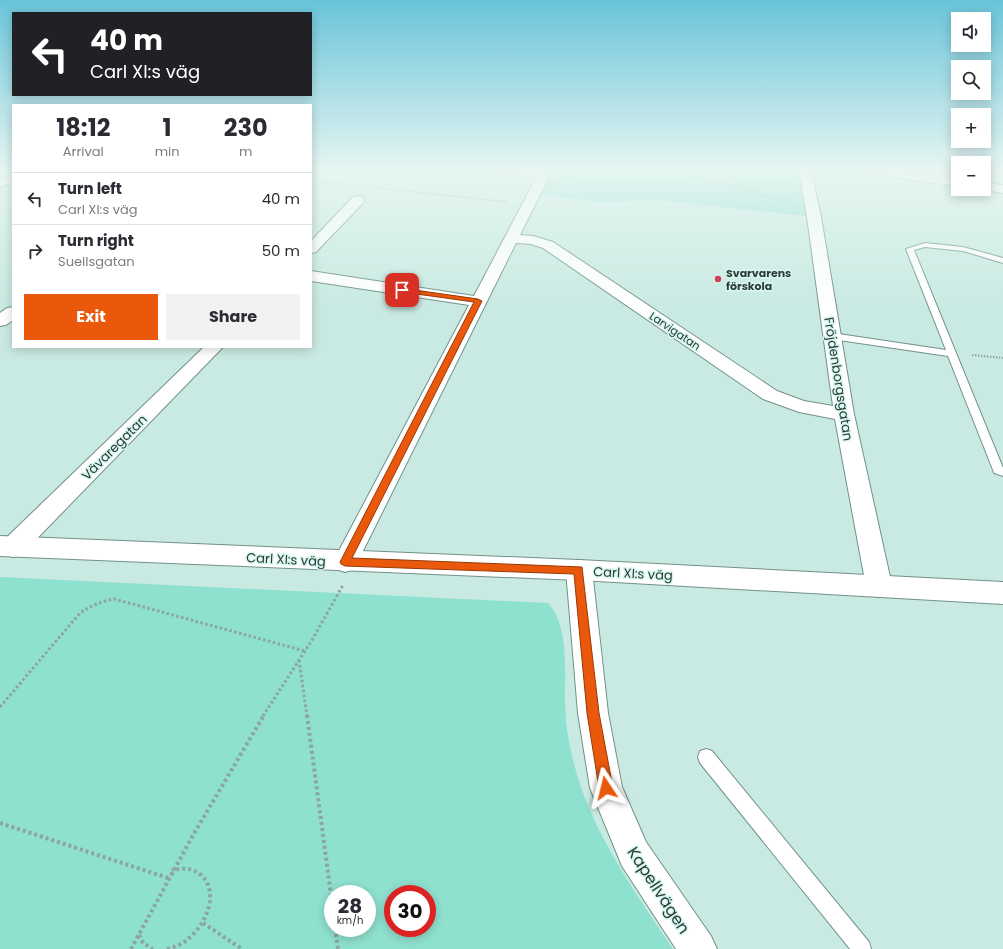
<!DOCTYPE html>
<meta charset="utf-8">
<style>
body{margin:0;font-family:Poppins,sans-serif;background:#f2f2f3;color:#2b2b33;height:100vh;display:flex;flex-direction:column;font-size:15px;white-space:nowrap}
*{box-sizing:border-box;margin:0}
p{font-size:13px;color:#7c7c81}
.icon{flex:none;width:22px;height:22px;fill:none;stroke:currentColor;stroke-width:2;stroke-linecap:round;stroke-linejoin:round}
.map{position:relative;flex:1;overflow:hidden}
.side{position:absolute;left:12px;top:104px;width:300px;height:244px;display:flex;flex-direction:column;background:#fff;border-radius:0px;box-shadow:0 2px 10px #0003}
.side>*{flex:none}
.banner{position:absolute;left:12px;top:12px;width:300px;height:84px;border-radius:0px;box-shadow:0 2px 10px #0003;background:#202124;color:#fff;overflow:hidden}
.tools{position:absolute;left:951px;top:12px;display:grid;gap:8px}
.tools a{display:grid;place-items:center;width:40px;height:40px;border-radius:0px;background:#fff;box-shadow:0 2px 10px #0003;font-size:20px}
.speed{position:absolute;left:324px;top:885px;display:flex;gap:8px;font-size:20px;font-weight:700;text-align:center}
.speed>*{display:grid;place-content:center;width:52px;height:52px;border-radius:50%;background:#fff;box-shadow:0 2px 10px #0003;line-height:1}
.speed small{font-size:10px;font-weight:400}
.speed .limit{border:6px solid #d22;background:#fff;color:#111}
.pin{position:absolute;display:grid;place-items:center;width:34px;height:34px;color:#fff;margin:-17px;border-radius:8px;box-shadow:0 2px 6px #0006}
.me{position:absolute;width:44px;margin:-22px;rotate:350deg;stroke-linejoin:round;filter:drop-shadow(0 0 3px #0008)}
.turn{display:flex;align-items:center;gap:14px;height:84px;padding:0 12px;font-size:18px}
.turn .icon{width:52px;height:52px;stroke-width:2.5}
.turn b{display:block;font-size:28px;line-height:34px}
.eta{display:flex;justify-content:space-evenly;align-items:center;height:68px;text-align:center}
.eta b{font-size:24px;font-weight:700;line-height:28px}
.cta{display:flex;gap:8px;margin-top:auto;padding:8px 12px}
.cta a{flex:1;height:46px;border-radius:0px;background:#ea580c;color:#fff;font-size:16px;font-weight:700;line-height:46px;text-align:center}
.cta a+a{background:#f2f2f3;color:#2b2b33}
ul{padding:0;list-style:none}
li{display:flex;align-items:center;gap:12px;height:52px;padding:0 12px;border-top:1px solid #e1e1e2}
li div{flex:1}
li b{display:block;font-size:15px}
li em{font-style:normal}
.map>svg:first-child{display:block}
.green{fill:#8ee0cf;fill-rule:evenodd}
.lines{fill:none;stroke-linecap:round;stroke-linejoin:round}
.lane-casing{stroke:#729089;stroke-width:2}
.street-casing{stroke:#729089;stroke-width:2}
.secondary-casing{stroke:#729089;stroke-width:2}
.path-far3{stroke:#8ca59f;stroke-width:1.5;stroke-dasharray:1 1;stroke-linecap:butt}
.path-far2{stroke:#8ca59f;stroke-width:2;stroke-dasharray:1.5 1.5;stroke-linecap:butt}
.path-far1{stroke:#8ca59f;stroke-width:3;stroke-dasharray:2.5 2.5;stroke-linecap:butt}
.path{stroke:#8ca59f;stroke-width:4;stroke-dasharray:3 3;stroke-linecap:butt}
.lane{fill:#fff;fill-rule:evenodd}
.street{fill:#fff;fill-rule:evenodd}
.secondary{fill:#fff;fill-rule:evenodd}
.route{fill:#ea580c;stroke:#983908}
.poi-dot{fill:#d14159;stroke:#d6f7ef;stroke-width:1.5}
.labels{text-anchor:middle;stroke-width:3;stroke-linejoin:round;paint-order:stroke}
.far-poi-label{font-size:11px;font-weight:bold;fill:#2e3b38;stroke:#d6f7ef;text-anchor:start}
.far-street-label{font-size:11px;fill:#2e3b38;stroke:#d6f7ef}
.street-label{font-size:13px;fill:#2e3b38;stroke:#d6f7ef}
.near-street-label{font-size:16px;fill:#2e3b38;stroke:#d6f7ef}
</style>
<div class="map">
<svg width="1003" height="949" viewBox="0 0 1003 949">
<rect width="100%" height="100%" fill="#c9eae2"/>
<g class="green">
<path d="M546 171H805L814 217 659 200 601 202 534 194Z"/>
<path d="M0 577 548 603C552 608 556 613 558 619 567 643 565 674 565 700 565 717 567 734 571 751 586 825 632 887 673 949H0ZM333 894H367V928H333ZM393 894H427V928H393Z"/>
</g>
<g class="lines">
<defs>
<g id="lane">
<path d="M925 243 963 247 1003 258V263L963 251 925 247 914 250 1003 468V476L994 473 993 470 948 356 832 339 828 336 832 333 946 350 906 249Z"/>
<path d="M706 749 712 751 869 942 871 949H850L700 763 698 757 700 751Z"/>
</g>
<g id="street">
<path d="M498 171H552L520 235 533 236 553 242 777 391 804 401 833 406 807 217 799 171H811L821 217 854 414 892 586 888 593 879 597 870 593 866 586 835 419 799 412 763 399 543 248 531 244 516 243 354 569 345 572 336 569 333 562 469 305 311 281V271L474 296 536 178 504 175 500 174Z"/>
<path d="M870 171H902L958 178V186L876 175 872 174Z"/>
<path d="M13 173V182L0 187V178Z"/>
<path d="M984 182 1003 185V193L981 189H984Z"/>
<path d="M358 196 363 197 364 200 363 203 316 252 311 253V241L353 197Z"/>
<path d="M204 347H223L22 554 13 557 4 554 1 547 4 540Z"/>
<path d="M579 560 588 563 592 570 608 713 622 787 646 842 711 936 717 949H676L622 866 590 788 578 713 566 570 570 563Z"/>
</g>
<g id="secondary">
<path d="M13 307V320L6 325 0 326V313L7 308Z"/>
<path d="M0 536 579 560 1003 582V604L579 580 0 556Z"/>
</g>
</defs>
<use href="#lane" class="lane-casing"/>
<use href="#street" class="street-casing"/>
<use href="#secondary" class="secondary-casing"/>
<g class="path-far3">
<path d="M654 171 698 177 773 198"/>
<path d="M714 171 761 193"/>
<path d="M594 174 634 171"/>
<path d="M565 176 585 175 603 171"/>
<path d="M311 180 347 184"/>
<path d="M371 187 508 202"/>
<path d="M773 198 790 201"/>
</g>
<path class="path-far2" d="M972 355 1003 358"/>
<g class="path-far1">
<path d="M299 660 307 716"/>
<path d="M0 707 80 613C91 606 101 601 114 599L305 651"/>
<path d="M263 716 312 640 343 585"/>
</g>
<g class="path">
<path d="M307 715 333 910"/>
<path d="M0 823 168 878"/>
<path d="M203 923 242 949"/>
<path d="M335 928 338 949"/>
<path d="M139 935 143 943 153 949"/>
<path d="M131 949 192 837 264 715"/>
<path d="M167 949C175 947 183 944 189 938 206 924 220 893 201 875 192 868 183 867 172 871"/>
</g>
<use href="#lane" class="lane"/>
<use href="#street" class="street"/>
<use href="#secondary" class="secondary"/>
</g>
<linearGradient id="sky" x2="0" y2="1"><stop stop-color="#69c4d9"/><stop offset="0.56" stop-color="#e7f6f2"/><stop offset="1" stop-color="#e7f6f2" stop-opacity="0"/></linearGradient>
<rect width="1003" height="304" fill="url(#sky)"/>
<path class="route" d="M400 288 478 299 482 301 352 558 582 567 599 713 613 788 611 793 606 795 601 793 599 788 587 713 574 574 345 566 341 564 340 562 474 302 402 292 400 291Z"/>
<circle class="poi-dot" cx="718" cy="279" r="4"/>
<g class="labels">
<g class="far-poi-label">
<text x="726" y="277">Svarvarens<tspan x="726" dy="13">förskola</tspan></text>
</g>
<g class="far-street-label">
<text transform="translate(675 331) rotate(34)" y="4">Larvigatan</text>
</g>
<g class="street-label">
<text transform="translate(839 379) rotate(81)" y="5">Fröjdenborgsgatan</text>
<text transform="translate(114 447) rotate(-45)" y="5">Vävaregatan</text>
<text transform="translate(286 559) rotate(3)" y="5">Carl XI:s väg</text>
<text transform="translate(633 573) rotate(3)" y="5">Carl XI:s väg</text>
</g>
<g class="near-street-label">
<text transform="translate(659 890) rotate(57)" y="6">Kapellvägen</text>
</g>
</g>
</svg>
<div class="tools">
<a><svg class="icon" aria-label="sound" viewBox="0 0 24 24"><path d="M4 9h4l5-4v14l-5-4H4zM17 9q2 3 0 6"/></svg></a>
<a><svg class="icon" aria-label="search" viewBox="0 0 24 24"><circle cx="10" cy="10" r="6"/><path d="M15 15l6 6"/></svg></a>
<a>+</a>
<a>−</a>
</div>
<div class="speed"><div>28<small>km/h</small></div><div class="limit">30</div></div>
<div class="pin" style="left:402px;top:290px;background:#d93025"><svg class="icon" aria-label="arrive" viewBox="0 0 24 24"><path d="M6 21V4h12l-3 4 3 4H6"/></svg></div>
<svg class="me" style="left:606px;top:788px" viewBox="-20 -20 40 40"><path d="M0-17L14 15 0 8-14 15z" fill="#ea580c" stroke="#fff" stroke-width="4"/></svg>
<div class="banner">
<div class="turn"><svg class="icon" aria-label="left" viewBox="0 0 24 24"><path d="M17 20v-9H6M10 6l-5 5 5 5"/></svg><div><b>40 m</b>Carl XI:s väg</div></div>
</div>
<section class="side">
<div class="eta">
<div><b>18:12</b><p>Arrival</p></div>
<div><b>1</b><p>min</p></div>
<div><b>230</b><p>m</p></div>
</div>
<ul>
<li><svg class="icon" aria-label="left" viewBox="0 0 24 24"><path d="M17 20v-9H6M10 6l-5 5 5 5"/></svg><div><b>Turn left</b><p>Carl XI:s väg</p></div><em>40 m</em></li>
<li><svg class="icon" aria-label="right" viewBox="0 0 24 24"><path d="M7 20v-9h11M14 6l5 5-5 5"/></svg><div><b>Turn right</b><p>Suellsgatan</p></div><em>50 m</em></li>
</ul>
<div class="cta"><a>Exit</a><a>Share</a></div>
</section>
</div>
